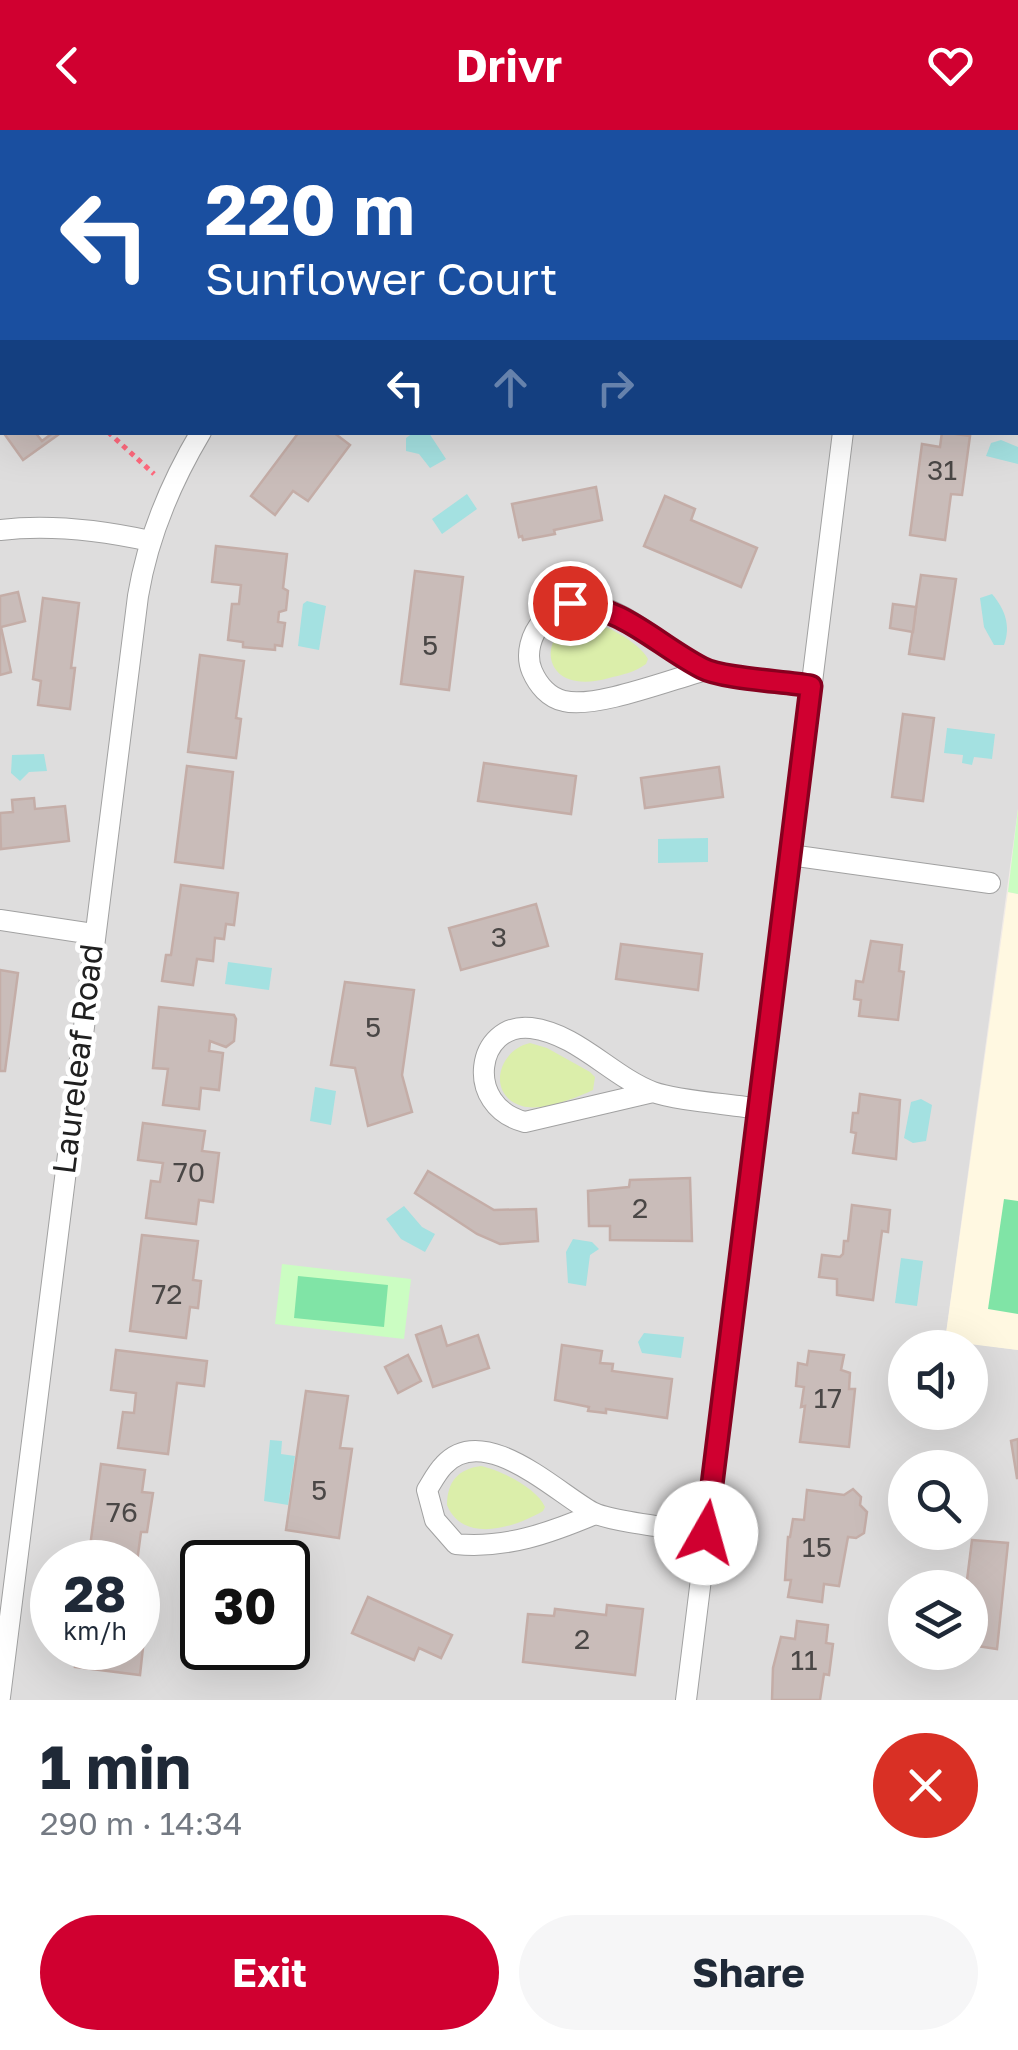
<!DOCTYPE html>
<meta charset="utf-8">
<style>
body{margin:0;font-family:"Golos Text",sans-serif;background:#f6f6f7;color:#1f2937;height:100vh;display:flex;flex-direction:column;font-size:38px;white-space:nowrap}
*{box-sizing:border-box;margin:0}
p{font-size:32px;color:#747a83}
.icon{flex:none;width:55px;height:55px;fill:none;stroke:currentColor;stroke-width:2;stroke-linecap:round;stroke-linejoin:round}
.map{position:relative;height:1570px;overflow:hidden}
.side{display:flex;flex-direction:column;background:#fff;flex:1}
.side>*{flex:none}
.hud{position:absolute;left:0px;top:0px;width:1020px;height:305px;box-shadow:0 10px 40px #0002;background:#1a4fa0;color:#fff;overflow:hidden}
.buttons{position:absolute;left:888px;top:1200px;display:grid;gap:20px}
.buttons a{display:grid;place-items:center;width:100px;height:100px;border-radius:50%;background:#fff;box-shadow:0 10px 40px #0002;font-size:50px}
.speed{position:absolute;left:30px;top:1410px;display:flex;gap:20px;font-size:50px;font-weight:700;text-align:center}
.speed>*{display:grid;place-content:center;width:130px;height:130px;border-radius:50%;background:#fff;box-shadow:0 10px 40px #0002;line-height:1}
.speed small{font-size:25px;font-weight:400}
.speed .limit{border:5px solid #111;border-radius:15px;background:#fff;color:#111}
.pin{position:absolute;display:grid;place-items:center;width:85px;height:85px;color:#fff;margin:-42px;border:5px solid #fff;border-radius:50%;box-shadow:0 2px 10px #0007}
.me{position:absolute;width:110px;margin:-55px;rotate:7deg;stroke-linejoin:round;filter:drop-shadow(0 0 8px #0008)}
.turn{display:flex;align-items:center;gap:35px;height:210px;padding:0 40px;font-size:45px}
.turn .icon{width:130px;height:130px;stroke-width:2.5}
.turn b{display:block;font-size:70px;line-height:85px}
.lanes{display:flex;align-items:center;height:95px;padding:0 40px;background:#0003;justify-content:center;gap:50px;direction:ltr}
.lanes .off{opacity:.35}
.round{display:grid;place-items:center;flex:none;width:105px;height:105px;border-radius:52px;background:#f6f6f7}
.summary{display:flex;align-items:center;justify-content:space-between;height:170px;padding:0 40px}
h1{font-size:60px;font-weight:700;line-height:75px}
.action{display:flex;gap:20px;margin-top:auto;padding:20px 40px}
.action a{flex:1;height:115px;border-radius:60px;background:#d00030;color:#fff;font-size:40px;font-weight:700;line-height:115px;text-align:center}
.action a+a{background:#f6f6f7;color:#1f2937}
header{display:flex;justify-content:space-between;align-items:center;height:130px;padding:0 40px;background:#d00030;color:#fff;font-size:45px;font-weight:700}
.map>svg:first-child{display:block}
.residential{fill:#dedddd;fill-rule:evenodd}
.education{fill:#fff8e1}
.grass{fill:#dbeeaa}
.park{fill:#cbfdc2}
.pitch{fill:#80e4a6}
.water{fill:#a4e1e1}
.building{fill:#c9bcb9;stroke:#c4ada7;stroke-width:2.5}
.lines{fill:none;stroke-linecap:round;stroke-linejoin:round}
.street-casing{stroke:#a1a1a1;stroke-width:22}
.path{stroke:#ff697d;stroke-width:5;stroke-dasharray:5 5;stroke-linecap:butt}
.street{stroke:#fff;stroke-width:20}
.route-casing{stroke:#87001f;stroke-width:25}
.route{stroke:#d00030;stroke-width:18}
.labels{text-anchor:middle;stroke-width:10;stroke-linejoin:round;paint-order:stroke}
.number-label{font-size:28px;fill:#4a4746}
.street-label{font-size:32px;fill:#202020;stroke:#fff}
</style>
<header><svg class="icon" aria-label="back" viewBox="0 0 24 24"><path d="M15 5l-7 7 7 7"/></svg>Drivr<svg class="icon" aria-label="heart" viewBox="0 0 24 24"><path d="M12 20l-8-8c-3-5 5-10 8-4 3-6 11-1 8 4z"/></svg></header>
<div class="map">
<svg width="1018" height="1570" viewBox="0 0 1018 1570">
<rect width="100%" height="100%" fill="#f1ebe6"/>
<path class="residential" d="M0 0H1018V679L945 1210 1018 1220V1570H0ZM2 2H1018V302H2ZM905 1218H970V1282H905ZM905 1338H970V1402H905ZM52 1432H138V1518H52ZM202 1432H288V1518H202ZM905 1458H970V1522H905Z"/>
<path class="education" d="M1008 762 1018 764V1220L945 1211Z"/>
<g class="grass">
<path d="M585 490C605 494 639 512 648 529L646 534C635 542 622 545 609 548 536 569 536 495 585 490Z"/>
<path d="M530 913 547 918 590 942 595 947 593 960C576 968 541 982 522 976 486 965 498 920 530 913Z"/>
<path d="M481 1336C500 1340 537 1358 545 1377L543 1381C514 1398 463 1414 447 1375 447 1352 458 1339 481 1336Z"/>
</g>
<g class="park">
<path d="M1018 679V764L1008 762Z"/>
<path d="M282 1134 411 1149 404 1209 275 1194Z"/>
</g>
<g class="pitch">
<path d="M1004 1069 1018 1071V1184L988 1179Z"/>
<path d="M298 1146 388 1155 384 1197 294 1188Z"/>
</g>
<g class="water">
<path d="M413 303H429L446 329 430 338 419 324 406 321V308Z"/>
<path d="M1001 310 1018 317V334L986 326 991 313Z"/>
<path d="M467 364 477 379 442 404 432 389Z"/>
<path d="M992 464C1005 479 1011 496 1004 515H994L984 497 980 468Z"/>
<path d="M307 471 326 476 319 520 298 516 303 474Z"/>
<path d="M947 598 995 604 992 629 974 627 972 635 962 633 963 625 944 623Z"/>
<path d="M44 624 47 641 29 642 20 651 11 643 12 625Z"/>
<path d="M708 708V732L658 733V709Z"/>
<path d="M228 832 272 838 269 860 225 854Z"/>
<path d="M315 957 336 961 331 995 310 991Z"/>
<path d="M921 969 932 975 926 1011 913 1013 904 1008 911 972Z"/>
<path d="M404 1076 422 1097 435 1104 425 1122 401 1109 386 1089Z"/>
<path d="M573 1109 592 1112 599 1119 590 1125 586 1156 568 1153 566 1122Z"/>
<path d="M901 1128 923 1131 917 1176 895 1173Z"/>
<path d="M644 1203 684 1207 681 1228 642 1223 638 1212Z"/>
<path d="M270 1310 282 1311 281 1324 295 1326 288 1375 264 1371Z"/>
</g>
<g class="building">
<path d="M398 0H493L494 2H399Z"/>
<path d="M518 0H557V2H519Z"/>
<path d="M956 0H1018V30V2H956Z"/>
<path d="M3 302H35L42 311 54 302H62L23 330Z"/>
<path d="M299 302H333L350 315 308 371 293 361 275 385 251 366Z"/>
<path d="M942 302 970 306 962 365 951 364 945 410 910 405 922 314 940 317Z"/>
<path d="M596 357 602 390 554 400 555 404 523 410 522 406 519 407 512 374Z"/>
<path d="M665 366 695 379 691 390 757 418 741 457 644 416Z"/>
<path d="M216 416 287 424 283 458 288 461 286 480 279 482 278 492 285 493 282 516 275 515V520L243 517V512L228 510 232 474H239L241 455 212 452Z"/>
<path d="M415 441 463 447 449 560 401 554Z"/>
<path d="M921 445 956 449 944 529 909 524Z"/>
<path d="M18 462 25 491 1 497 11 542 0 545V466Z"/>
<path d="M43 468 79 473 71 538H75L70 579 38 575 41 551 33 549Z"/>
<path d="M893 474 916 477 913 502 890 498Z"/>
<path d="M200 525 244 531 236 588 241 589 236 628 188 622Z"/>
<path d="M903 584 934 588 923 671 892 667Z"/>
<path d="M484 633 576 646 571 684 478 671Z"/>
<path d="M187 636 233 642 223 738 175 732Z"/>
<path d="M719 637 723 667 645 678 641 648Z"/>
<path d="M34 668 35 679 65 676 69 711 1 719 0 683 13 682 12 670Z"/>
<path d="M181 755 238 763 234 795 226 794 224 809 215 808 213 831 197 829 193 855 162 851 166 825H171Z"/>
<path d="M536 774 548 816 461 840 449 798Z"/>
<path d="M871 811 902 815 899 841 904 842 898 890 859 886 861 870 854 869 856 851 863 852Z"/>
<path d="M621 814 702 824 698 860 616 849Z"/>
<path d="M0 840 18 843 5 941H0Z"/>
<path d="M345 852 414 860 402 945 412 982 368 996 355 938 331 935Z"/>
<path d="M159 877 234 885 236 889 234 911 226 917 210 911 209 921 223 923 219 960 201 958 199 979 163 975 168 939 153 938Z"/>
<path d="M860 964 900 970 896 1029 853 1023 856 1003 851 1002 853 983H858Z"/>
<path d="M143 993 205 1001 202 1021 219 1023 213 1072 199 1070 196 1094 146 1088 151 1051 160 1052 163 1033 138 1030Z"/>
<path d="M428 1041 494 1080 536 1079 538 1111 500 1114 477 1104 415 1063Z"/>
<path d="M690 1048 692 1111 610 1110V1096H589L588 1061 629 1057 630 1050Z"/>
<path d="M852 1075 890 1080 888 1102 882 1101 873 1170 837 1165V1149L819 1147 822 1125 840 1127 843 1124 844 1111H848Z"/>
<path d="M142 1105 198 1111 193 1150 201 1151 198 1178 190 1177 186 1208 130 1201Z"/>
<path d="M441 1196 447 1216 478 1205 489 1238 433 1257 416 1205Z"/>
<path d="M562 1215 602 1221 600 1233 613 1234 612 1241 672 1249 667 1288 606 1279V1283L588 1281 589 1277 555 1270Z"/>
<path d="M116 1220 207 1231 204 1256 177 1253 168 1324 118 1318 123 1282 134 1283 136 1263 111 1260Z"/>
<path d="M809 1221 844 1225 841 1240 850 1243 849 1259H855L849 1317 800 1312 805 1276 801 1277 804 1257 796 1256 798 1233 807 1235Z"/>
<path d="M408 1225 421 1251 398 1263 385 1237Z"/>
<path d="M306 1261 348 1266 340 1318 352 1319 339 1408 286 1400Z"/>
<path d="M1018 1309V1348H1017L1011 1311Z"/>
<path d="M101 1334 145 1340 142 1362 153 1363 147 1402H141L137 1432H88Z"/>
<path d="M807 1360 844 1365 853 1359 861 1367 860 1375 867 1382 864 1403 856 1408 848 1407 839 1456 824 1454 822 1472 788 1467 791 1450H785L788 1407H790L793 1389 804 1390Z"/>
<path d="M972 1410 1008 1413 997 1519 970 1515V1458H966Z"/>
<path d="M368 1467 452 1505 441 1528 419 1518 414 1530 352 1503Z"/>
<path d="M607 1475 643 1479 635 1545 523 1532 528 1484 554 1486 555 1479 606 1485Z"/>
<path d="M797 1491 828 1495 826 1513 833 1514 829 1545 824 1544 820 1570H772L773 1538 781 1507 795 1509Z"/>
<path d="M138 1498 145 1499 140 1545 75 1537 78 1518H138Z"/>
</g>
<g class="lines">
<defs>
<g id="street">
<path d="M173 0 174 2"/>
<path d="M881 2V0"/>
<path d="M0 400C51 394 100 400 150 411"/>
<path d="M706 540C672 549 595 579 564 571 549 568 538 555 532 541 525 524 531 504 543 491 594 440 657 518 704 539 725 548 785 551 811 556"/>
<path d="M790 725 990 753"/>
<path d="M0 790 93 804"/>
<path d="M653 962 525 992C463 976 476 892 531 898 578 904 611 946 653 962 678 971 730 974 759 979"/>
<path d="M595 1384C550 1403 505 1419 456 1414L435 1390 427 1360C432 1352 437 1342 444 1335 484 1291 557 1363 592 1382 610 1392 681 1399 706 1403"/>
<path d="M0 1567 138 466C148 406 170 354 201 302"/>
<path d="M686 1570 843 302"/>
</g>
</defs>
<use href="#street" class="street-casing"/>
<g class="path">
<path d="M0 146 2 149"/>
<path d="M108 302 154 344"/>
</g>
<use href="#street" class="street"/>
</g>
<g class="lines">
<defs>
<path id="route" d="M570 473C625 478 656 514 702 538 723 549 784 551 811 556L706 1403"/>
</defs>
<use href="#route" class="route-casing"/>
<use href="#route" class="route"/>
</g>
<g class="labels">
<g class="number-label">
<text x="942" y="350">31</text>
<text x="430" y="525">5</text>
<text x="499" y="817">3</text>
<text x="373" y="907">5</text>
<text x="189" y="1052">70</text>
<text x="640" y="1088">2</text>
<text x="167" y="1174">72</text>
<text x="828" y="1278">17</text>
<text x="319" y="1370">5</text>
<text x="122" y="1392">76</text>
<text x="817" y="1427">15</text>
<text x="582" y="1519">2</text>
<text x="804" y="1540">11</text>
</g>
<g class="street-label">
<text transform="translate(78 929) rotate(-83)" y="11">Laureleaf Road</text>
</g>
</g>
</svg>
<div class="buttons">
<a><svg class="icon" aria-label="sound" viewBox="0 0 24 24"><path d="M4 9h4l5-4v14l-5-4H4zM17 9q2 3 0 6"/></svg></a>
<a><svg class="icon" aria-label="search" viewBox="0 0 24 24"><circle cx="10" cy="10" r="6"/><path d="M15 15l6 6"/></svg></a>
<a><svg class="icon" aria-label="layers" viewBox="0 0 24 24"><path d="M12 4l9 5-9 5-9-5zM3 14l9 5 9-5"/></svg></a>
</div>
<div class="speed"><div>28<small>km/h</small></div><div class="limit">30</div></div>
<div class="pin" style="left:570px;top:473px;background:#d93025"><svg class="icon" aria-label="arrive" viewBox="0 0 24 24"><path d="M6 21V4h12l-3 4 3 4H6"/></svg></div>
<svg class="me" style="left:706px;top:1403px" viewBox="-20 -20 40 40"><circle r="19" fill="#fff"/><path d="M0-13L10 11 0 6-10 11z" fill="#d00030"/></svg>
<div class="hud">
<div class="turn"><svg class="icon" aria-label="left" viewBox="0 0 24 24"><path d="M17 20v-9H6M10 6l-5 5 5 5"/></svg><div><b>220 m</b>Sunflower Court</div></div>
<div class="lanes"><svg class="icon" aria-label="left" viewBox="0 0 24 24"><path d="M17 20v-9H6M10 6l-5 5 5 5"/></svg><svg class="icon off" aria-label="ahead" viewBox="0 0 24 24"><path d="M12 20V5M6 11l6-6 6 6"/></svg><svg class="icon off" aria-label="right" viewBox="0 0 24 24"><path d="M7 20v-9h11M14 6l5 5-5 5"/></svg></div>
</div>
</div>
<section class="side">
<div class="summary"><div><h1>1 min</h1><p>290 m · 14:34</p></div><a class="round" style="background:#d93025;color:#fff"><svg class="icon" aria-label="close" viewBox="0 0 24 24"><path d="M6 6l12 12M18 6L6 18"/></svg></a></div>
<div class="action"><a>Exit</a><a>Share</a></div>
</section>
